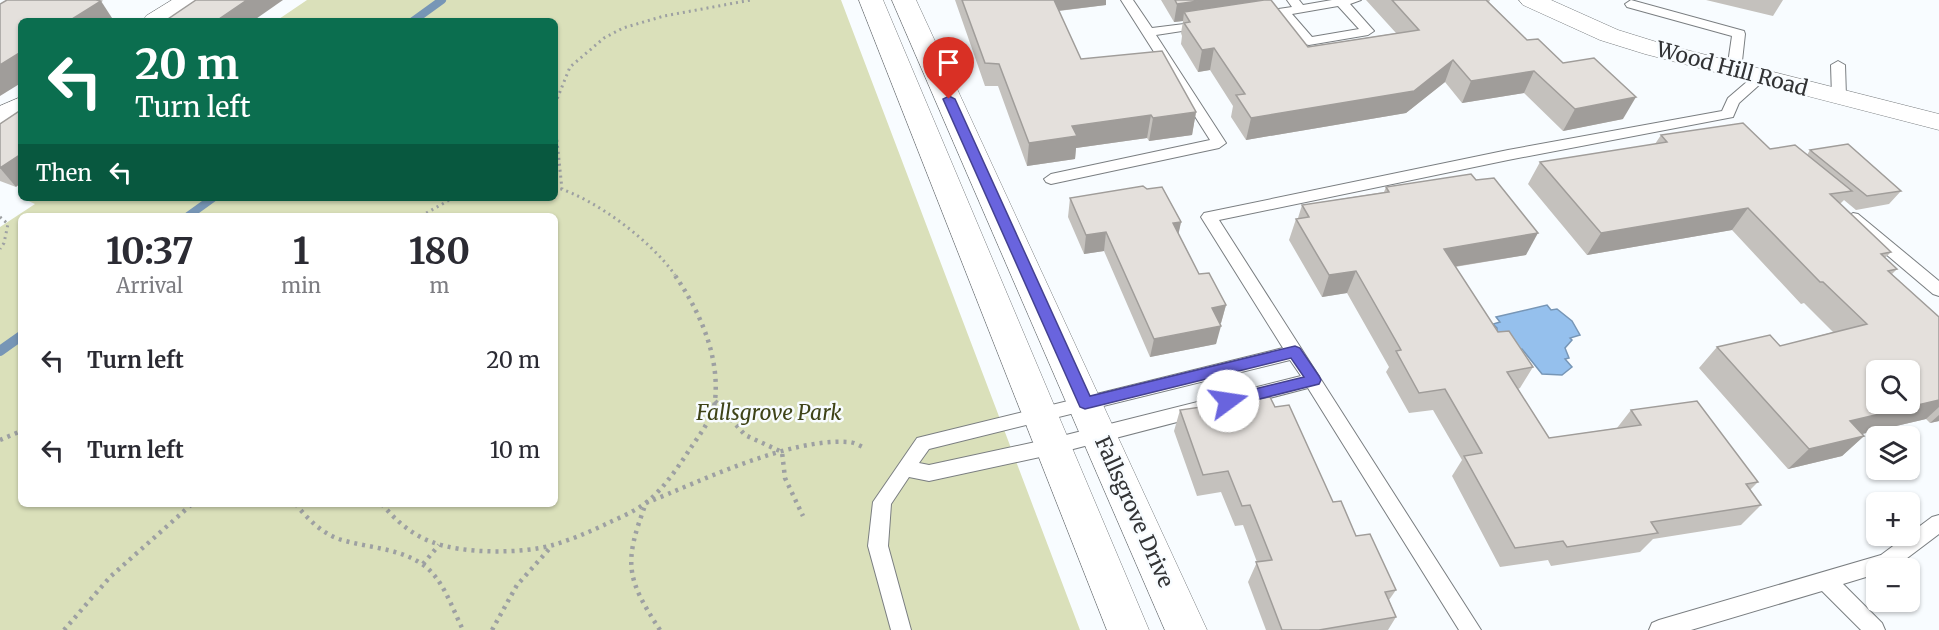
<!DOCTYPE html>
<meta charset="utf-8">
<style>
body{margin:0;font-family:Merriweather,serif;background:#f7f7f7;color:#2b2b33;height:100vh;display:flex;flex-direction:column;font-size:22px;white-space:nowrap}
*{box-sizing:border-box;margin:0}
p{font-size:20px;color:#7c7c81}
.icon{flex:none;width:33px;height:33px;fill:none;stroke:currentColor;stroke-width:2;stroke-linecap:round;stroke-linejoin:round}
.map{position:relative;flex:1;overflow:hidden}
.sheet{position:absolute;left:18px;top:213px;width:540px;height:294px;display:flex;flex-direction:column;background:#fff;border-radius:9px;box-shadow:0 2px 4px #0004}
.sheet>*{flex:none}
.top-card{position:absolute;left:18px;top:18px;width:540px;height:183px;border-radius:9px;box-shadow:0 2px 4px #0004;background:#0b6e4f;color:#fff;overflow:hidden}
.fabs{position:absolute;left:1866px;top:360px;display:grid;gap:12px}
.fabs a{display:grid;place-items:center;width:54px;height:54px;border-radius:9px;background:#fff;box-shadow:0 2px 4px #0004;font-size:30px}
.pin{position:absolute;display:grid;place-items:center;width:51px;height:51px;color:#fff;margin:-62px -26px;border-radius:50% 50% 50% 0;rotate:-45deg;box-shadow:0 0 6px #0007}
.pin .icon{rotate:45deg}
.me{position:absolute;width:66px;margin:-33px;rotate:76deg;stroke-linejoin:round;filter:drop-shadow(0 0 4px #0008)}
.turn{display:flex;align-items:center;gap:21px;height:126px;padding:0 18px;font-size:27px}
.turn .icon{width:78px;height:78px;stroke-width:2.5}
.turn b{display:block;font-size:42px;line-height:51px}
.then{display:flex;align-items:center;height:57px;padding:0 18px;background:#0003;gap:12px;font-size:22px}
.eta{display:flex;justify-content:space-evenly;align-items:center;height:102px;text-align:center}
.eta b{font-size:36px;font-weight:700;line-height:42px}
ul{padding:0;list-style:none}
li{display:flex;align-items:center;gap:18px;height:90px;padding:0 18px}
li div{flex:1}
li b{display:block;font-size:22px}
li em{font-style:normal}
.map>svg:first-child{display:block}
.green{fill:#dae0ba;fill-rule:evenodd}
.water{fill:#95c0ed;stroke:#7796b6;stroke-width:1.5}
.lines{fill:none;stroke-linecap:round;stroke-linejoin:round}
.stream-far1{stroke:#7796b6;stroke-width:8}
.stream{stroke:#7796b6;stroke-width:10}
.service-casing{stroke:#7a7e81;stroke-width:2}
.minor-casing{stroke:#7a7e81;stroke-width:1}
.tertiary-casing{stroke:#7a7e81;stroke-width:1}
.path-far1{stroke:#9da0a2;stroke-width:3;stroke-dasharray:2 4;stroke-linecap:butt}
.path{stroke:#9da0a2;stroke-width:4.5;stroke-dasharray:3 5;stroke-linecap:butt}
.service{fill:#fff;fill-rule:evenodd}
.minor{fill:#fff;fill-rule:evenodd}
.tertiary{fill:#fff;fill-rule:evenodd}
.wall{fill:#c4c1bd}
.shaded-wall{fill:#a09d9a}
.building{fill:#e4e0dc;stroke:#a09d9a;stroke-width:1.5;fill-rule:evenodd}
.route{fill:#6964de;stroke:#444190;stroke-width:1.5}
.labels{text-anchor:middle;stroke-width:5;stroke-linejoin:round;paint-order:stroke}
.street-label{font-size:21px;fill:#323335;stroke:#f8fcff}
.park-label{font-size:21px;font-style:italic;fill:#3e4317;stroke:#f8fcff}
</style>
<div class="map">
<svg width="1939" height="630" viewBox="0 0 1939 630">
<rect width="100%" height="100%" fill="#f8fcff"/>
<path class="green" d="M307 0H841L1080 630H0V227L35 204 22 198H555V21H276ZM21 216H555V504H21Z"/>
<path class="water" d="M1547 305 1551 310 1557 309 1572 321 1580 335 1570 338 1572 340 1565 348 1569 358 1565 359 1572 367 1562 375 1542 374 1522 349 1515 350 1497 332V328L1493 324 1500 322 1496 317Z"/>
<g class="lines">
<g class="stream-far1">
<path d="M413 21 442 0"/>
<path d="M188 216 213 198"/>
</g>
<path class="stream" d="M0 351 21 336"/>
<defs>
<g id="service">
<path d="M1121 0H1133L1152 28 1208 21 1210 24 1208 27 1156 35 1226 143 1219 148 1051 184 1046 182 1044 179 1051 174 1210 140Z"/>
<path d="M1287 0H1299L1303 5 1332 0H1361L1350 4 1374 31 1368 35 1309 45 1304 44 1280 16 1259 20 1253 16 1259 12 1292 7ZM1338 6 1359 29 1312 37 1292 14Z"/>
<path d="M1631 0 1744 31 1745 34 1741 70 1734 74 1727 70 1732 36 1627 7 1625 4Z"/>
<path d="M1838 61 1845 65 1846 97 1839 101 1832 97 1831 65Z"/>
<path d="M1761 73 1768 77 1739 103 1733 117 1508 160 1219 220 1481 630H1459L1308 388 1054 454 929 481 909 477 891 504 888 546 911 630H891L868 546 873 502 917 438 1283 348 1201 217 1204 213 1508 150 1722 111 1728 98 1756 74ZM1290 360 1301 376 1054 438 929 465 919 463 929 449Z"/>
<path d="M1853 213 1858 214 1939 281V296L1933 294 1848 222 1845 218Z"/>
<path d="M1939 515V534L1894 568H1876V574L1843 584 1882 623 1885 630H1861L1822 591 1691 630H1649L1652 623 1659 620 1881 555 1932 517Z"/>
</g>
<g id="minor">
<path d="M172 0H200C186 20 165 21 143 21L146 16Z"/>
<path d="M1519 0H1551L1618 30 1663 44 1939 114V130L1645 54 1600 40 1523 5Z"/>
<path d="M21 97V117L0 126V106Z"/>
</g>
<g id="tertiary">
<path d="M859 0H883L1149 630H1107Z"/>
<path d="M892 0H916L1207 630H1165Z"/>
</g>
</defs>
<use href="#service" class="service-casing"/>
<use href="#minor" class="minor-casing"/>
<use href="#tertiary" class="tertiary-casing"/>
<g class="path-far1">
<path d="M555 104 570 67 604 38 623 28 664 16 751 0"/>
<path d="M555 122 562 189"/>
<path d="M555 187C596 199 651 241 675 275"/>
<path d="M421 216 453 198"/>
<path d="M0 217 8 224 4 243 0 249"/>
</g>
<g class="path">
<path d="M715 401 745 435 782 452 785 478 803 516"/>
<path d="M0 440 21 431"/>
<path d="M296 504C307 519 324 535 342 540 369 548 398 548 422 564 443 578 452 608 463 630"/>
<path d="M382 504C395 520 412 535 432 542 462 554 522 554 553 545 570 540 587 533 604 525 618 518 635 512 648 501 665 487 678 467 690 449 700 434 713 418 715 401 720 355 699 310 674 274"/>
<path d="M423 564 439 545"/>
<path d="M64 630 110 577 192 504"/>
<path d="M492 630 517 585 551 547"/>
<path d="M660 630C625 577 624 562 646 503 701 481 789 438 848 442 854 442 860 446 865 448"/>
</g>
<use href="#service" class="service"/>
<use href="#minor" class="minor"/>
<use href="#tertiary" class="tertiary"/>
</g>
<g class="wall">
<path d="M955 0H1106V5L1059 11 1081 59 1196 112 1192 135 1149 141 1147 138 1076 148 1075 159 1027 166 998 86H985Z"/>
<path d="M1161 0H1271L1308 47 1396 33 1366 0H1490L1489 2 1527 40 1563 63 1623 119 1563 131 1524 93 1462 103 1445 82 1406 113 1246 140 1231 117 1233 106 1210 70 1198 72 1181 44 1182 36 1181 33 1183 21 1174 22Z"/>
<path d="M1706 0H1783L1773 16Z"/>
<path d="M0 124 16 187 0 181Z"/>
<path d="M1661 135 1770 149 1807 155 1810 150 1901 191 1889 204 1856 210 1844 200 1840 204 1891 252 1885 258 1897 269 1892 274 1939 317V421L1930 423 1926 419 1862 434 1864 436 1842 456 1788 469 1699 368 1717 347 1780 346 1833 332 1804 303 1801 304 1732 230 1587 255 1528 184 1540 162 1655 144Z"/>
<path d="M1386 187 1526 255 1455 267 1498 332 1533 367 1520 388 1518 389 1549 438 1617 428 1631 410 1758 482 1750 490 1761 505 1741 525 1653 539 1640 552 1551 566 1548 560 1500 567 1452 476 1462 460 1433 410 1409 413 1386 372 1389 367 1347 293 1322 297 1289 240 1296 219 1298 218 1302 205 1384 192Z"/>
<path d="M1070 198 1181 222 1178 234 1199 274 1226 305 1221 323 1220 324 1216 344 1150 357 1104 251 1084 254 1068 217Z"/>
<path d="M1275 407 1333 502 1356 536 1396 590 1389 600 1396 617 1388 630H1266L1248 582 1257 562 1243 525 1235 526 1221 492 1197 496 1174 431 1180 410Z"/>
</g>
<g class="shaded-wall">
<path d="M247 0H283L253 21H216Z"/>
<path d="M1048 0H1106V5L1048 12Z"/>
<path d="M1205 0H1264L1184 12 1183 21 1174 22 1177 4Z"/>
<path d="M101 1 114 21H69Z"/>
<path d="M1214 48 1210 70 1198 72 1202 50Z"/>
<path d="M21 52V83L0 96V65Z"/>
<path d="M1453 60 1445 82 1406 113 1246 140 1251 118Z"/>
<path d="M1534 71 1524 93 1462 103 1471 81Z"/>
<path d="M1636 97 1623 119 1563 131 1575 109Z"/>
<path d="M1196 112 1192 135 1149 141 1153 118Z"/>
<path d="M1151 115 1147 138 1076 148 1075 159 1027 166 1029 143 1072 126Z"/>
<path d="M21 154V183L16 187 0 168Z"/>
<path d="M1748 208 1732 230 1587 255 1601 233Z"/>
<path d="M1181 222 1177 241 1173 223Z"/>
<path d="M1106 232 1104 251 1084 254 1086 235Z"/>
<path d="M1538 233 1526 255 1433 270 1444 249Z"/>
<path d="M1356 271 1347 293 1322 297 1329 275Z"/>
<path d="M1226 305 1221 323 1207 326 1212 308Z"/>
<path d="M1221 326 1216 344 1150 357 1154 339Z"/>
<path d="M1939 400V407L1926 419 1828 442 1850 421Z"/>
<path d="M1939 415V421L1930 423Z"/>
<path d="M1864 436 1842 456 1788 469 1809 449Z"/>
</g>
<g class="building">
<path d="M7 0H96L101 1 69 21H21V52L0 65V4Z"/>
<path d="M196 0H247L216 21H165Z"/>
<path d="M962 0H1054L1081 59 1162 51 1196 112 1153 118 1151 115 1072 126 1077 136 1029 143 999 64 985 63Z"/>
<path d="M1175 0H1205L1177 4Z"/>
<path d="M1264 0H1271L1308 47 1419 30 1392 0H1486L1527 40 1538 39 1563 63 1594 58 1636 97 1575 109 1534 71 1471 81 1453 60 1414 91 1251 118 1236 95 1245 94 1214 48 1202 50 1184 23 1190 22 1184 12Z"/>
<path d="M21 110V154L0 168V124Z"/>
<path d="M1743 123 1770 149 1795 145 1852 191 1830 194 1891 252 1881 254 1897 269 1888 271 1939 317V400L1850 421 1864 436 1809 449 1717 347 1770 335 1780 346 1867 324 1823 282H1820L1748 208 1601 233 1540 162 1667 142 1661 135ZM1876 370H1910V404H1876Z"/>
<path d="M1848 144 1901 191 1867 196 1810 150Z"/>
<path d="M1471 174 1476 180 1494 178 1538 233 1444 249 1498 332 1509 331 1533 367 1507 372 1549 438 1641 425 1631 410 1697 401 1758 482 1746 484 1761 505 1651 522 1658 533 1567 547 1563 541 1515 548 1464 456 1482 453 1445 389 1419 393 1396 351 1401 350 1356 271 1329 275 1296 219 1309 217 1302 205 1389 192 1386 187Z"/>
<path d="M1143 186 1147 189 1162 187 1181 222 1173 223 1199 274 1209 273 1226 305 1212 308 1221 326 1154 339 1106 232 1086 235 1070 198Z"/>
<path d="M1270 397 1275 407 1289 405 1333 502 1341 501 1356 536 1370 534 1396 590 1385 592 1396 617 1319 630H1282L1256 562 1272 560 1250 505 1242 506 1228 471 1203 475 1180 410Z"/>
</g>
<path class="route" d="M949 96 955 99 1090 396 1295 346 1300 348 1319 376 1321 380 1319 384 1228 407 1222 405 1220 401 1222 397 1304 377 1291 358 1085 409 1080 407 943 99Z"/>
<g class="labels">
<g class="street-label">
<text transform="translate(1732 69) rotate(15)" y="7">Wood Hill Road</text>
<text transform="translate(1134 512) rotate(66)" y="7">Fallsgrove Drive</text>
</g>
<g class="park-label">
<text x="769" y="420">Fallsgrove Park</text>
</g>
</g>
</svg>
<div class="fabs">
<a><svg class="icon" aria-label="search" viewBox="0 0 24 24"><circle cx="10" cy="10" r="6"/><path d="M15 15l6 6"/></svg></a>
<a><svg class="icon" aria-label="layers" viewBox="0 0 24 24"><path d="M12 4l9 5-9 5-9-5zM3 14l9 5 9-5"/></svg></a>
<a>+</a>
<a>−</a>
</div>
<div class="pin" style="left:949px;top:99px;background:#d93025"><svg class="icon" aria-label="arrive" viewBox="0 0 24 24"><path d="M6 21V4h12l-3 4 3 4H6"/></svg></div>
<svg class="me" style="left:1228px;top:401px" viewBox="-20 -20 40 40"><circle r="19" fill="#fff"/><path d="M0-13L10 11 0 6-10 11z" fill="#6964de"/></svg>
<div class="top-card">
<div class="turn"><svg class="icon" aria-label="left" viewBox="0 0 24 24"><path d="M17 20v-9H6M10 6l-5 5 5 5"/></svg><div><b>20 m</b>Turn left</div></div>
<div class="then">Then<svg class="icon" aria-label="left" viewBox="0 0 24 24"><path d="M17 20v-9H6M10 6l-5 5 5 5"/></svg></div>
</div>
<section class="sheet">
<div class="eta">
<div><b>10:37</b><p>Arrival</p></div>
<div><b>1</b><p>min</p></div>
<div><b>180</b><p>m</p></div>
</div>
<ul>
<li><svg class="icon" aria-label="left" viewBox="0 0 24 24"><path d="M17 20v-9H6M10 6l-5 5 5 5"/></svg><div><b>Turn left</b></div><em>20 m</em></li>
<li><svg class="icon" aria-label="left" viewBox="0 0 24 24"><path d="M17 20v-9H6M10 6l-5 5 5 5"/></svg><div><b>Turn left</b></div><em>10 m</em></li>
</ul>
</section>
</div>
